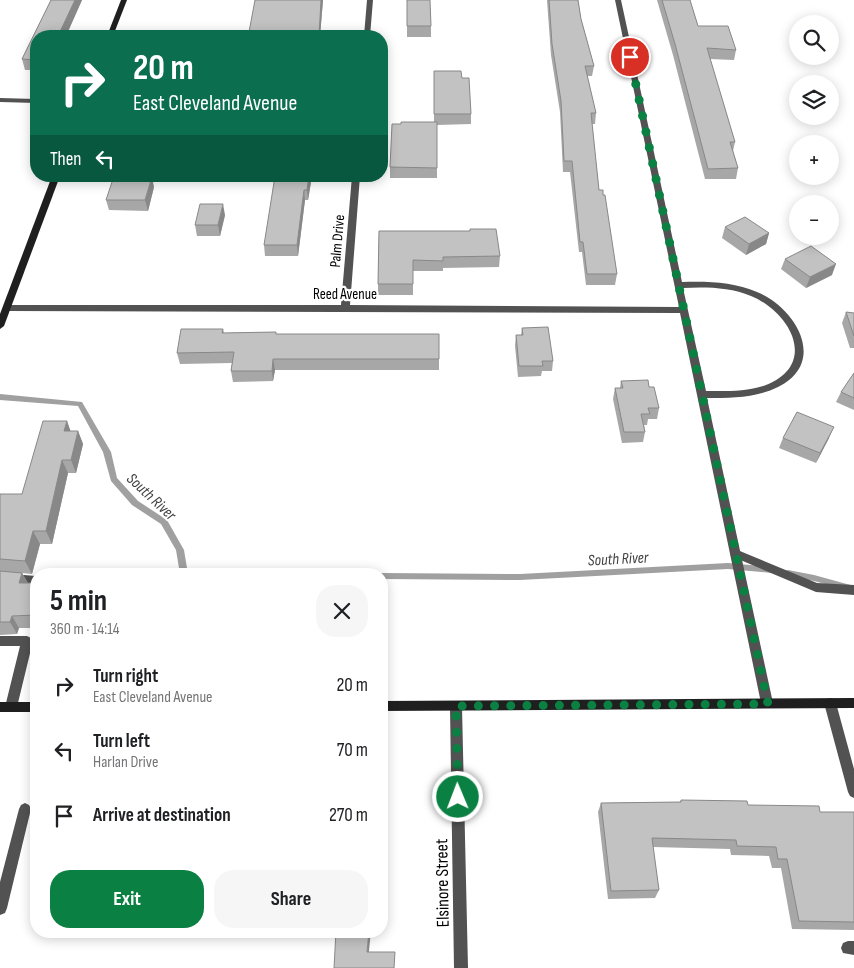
<!DOCTYPE html>
<meta charset="utf-8">
<style>
body{margin:0;font-family:"Sofia Sans Condensed",sans-serif;background:#f6f6f6;color:#202124;height:100vh;display:flex;flex-direction:column;font-size:19px;white-space:nowrap}
*{box-sizing:border-box;margin:0}
p{font-size:16px;color:#757577}
.icon{flex:none;width:28px;height:28px;fill:none;stroke:currentColor;stroke-width:2;stroke-linecap:round;stroke-linejoin:round}
.map{position:relative;flex:1;overflow:hidden}
.sheet{position:absolute;left:30px;top:568px;width:358px;height:370px;display:flex;flex-direction:column;background:#fff;border-radius:20px;box-shadow:0 2px 12px #0003}
.sheet>*{flex:none}
.banner{position:absolute;left:30px;top:30px;width:358px;height:152px;border-radius:20px;box-shadow:0 2px 12px #0003;background:#0b6e4f;color:#fff;overflow:hidden}
.controls{position:absolute;left:789px;top:15px;display:grid;gap:10px}
.controls a{display:grid;place-items:center;width:50px;height:50px;border-radius:50%;background:#fff;box-shadow:0 2px 12px #0003;font-size:25px}
.pin{position:absolute;display:grid;place-items:center;width:42px;height:42px;color:#fff;margin:-21px;border:2px solid #fff;border-radius:50%;box-shadow:0 1px 5px #0007}
.me{position:absolute;width:55px;margin:-28px;rotate:359deg;stroke-linejoin:round;filter:drop-shadow(0 0 4px #0008)}
.turn{display:flex;align-items:center;gap:18px;height:105px;padding:0 20px;font-size:22px}
.turn .icon{width:65px;height:65px;stroke-width:2.5}
.turn b{display:block;font-size:35px;line-height:42px}
.then{display:flex;align-items:center;height:48px;padding:0 20px;background:#0003;gap:10px;font-size:19px}
.round{display:grid;place-items:center;flex:none;width:52px;height:52px;border-radius:20px;background:#f6f6f6}
.overview{display:flex;align-items:center;justify-content:space-between;height:85px;padding:0 20px}
h1{font-size:30px;font-weight:700;line-height:38px}
.cta{display:flex;gap:10px;margin-top:auto;padding:10px 20px}
.cta a{flex:1;height:58px;border-radius:20px;background:#0b8043;color:#fff;font-size:20px;font-weight:700;line-height:58px;text-align:center}
.cta a+a{background:#f6f6f6;color:#202124}
ul{padding:0;list-style:none}
li{display:flex;align-items:center;gap:15px;height:65px;padding:0 20px}
li div{flex:1}
li b{display:block;font-size:19px}
li em{font-style:normal}
.map>svg:first-child{display:block}
.lines{fill:none;stroke-linecap:round;stroke-linejoin:round}
.stream{fill:#a0a0a0;fill-rule:evenodd}
.lane{fill:#525252;fill-rule:evenodd}
.street{fill:#525252;fill-rule:evenodd}
.secondary{fill:#1f1f1f;fill-rule:evenodd}
.wall{fill:#a7a7a7}
.shaded-wall{fill:#888}
.building{fill:#c2c2c2;stroke:#888}
.route{stroke:#0b8043;stroke-width:9;stroke-dasharray:0 16.2}
.labels{text-anchor:middle;stroke-width:4.5;stroke-linejoin:round;paint-order:stroke}
.street-label{font-size:15px;fill:#000;stroke:#fff}
.water-label{font-size:16px;font-style:italic;fill:#414141;stroke:#fff}
.near-street-label{font-size:18px;fill:#000;stroke:#fff}
</style>
<div class="map">
<svg width="854" height="968" viewBox="0 0 854 968">
<rect width="100%" height="100%" fill="#fff"/>
<g class="lines">
<g class="stream">
<path d="M0 394 82 402 111 452 117 478 138 501 167 520 184 550 188 574H180L176 550 161 524 132 505 111 481 103 452 78 406 0 400Z"/>
<path d="M728 563 772 567 775 568 776 570 775 572 772 573 728 569 520 580 381 579V574H378L381 573 520 574Z"/>
<path d="M788 570 814 575 854 586V592L814 581 785 575 784 573 785 571Z"/>
<path d="M296 571H335L338 572 339 574H292L293 572Z"/>
</g>
<g class="lane">
<path d="M0 98 36 99V103L0 102Z"/>
<path d="M735 549 817 583 854 585V595L816 592 731 556 730 553 731 550Z"/>
<path d="M0 573 36 576V584L0 581Z"/>
<path d="M0 636H27L31 638 33 641 17 707 15 711 11 712 7 711 5 707 20 646H0Z"/>
<path d="M830 698 834 699 836 703 854 769V798L850 796 848 792 824 703 826 699Z"/>
<path d="M25 803 29 805 31 809 7 908 5 913 0 915V882L19 809 21 805Z"/>
<path d="M848 941H854V955L843 953 841 948 843 943Z"/>
</g>
<g class="street">
<path d="M367 0H373L370 36H364Z"/>
<path d="M615 0H621L682 282C707 281 734 282 757 292 796 308 828 362 778 387 756 398 731 398 707 398L773 703 771 707 767 708 763 707 761 703 680 313 7 311 3 308 7 305H341L352 176H360L350 305 679 307ZM683 288C705 287 730 287 751 296 790 312 819 364 766 385 747 392 725 391 706 391Z"/>
<path d="M456 702 460 703 462 707 468 968H454L450 707 452 703Z"/>
</g>
<g class="secondary">
<path d="M121 0H127L113 36H107Z"/>
<path d="M52 176H60L4 326 0 329V314Z"/>
<path d="M854 698V708L381 711V701Z"/>
<rect x="0" y="702" width="36" height="10"/>
</g>
</g>
<g class="wall">
<path d="M51 0H82L66 36H36V70H25L22 59Z"/>
<path d="M323 0 320 36H250L249 32Z"/>
<path d="M547 0H578L581 19 594 66 592 76H587L596 113 595 124H592L599 190 603 195 617 274 615 285H586L582 252H579L570 172H563L560 112 551 55Z"/>
<path d="M657 0H690L698 26 736 50 734 60 710 59 735 142 733 151 738 168 736 179H705L673 55Z"/>
<rect x="407" y="26" width="24" height="11"/>
<path d="M434 71 462 78 471 114V124L437 125V178H390V167L434 122Z"/>
<path d="M312 176 308 200H305L298 256H265L264 245Z"/>
<path d="M154 187 148 211 109 210 106 200Z"/>
<path d="M225 215 220 236H197L195 225Z"/>
<path d="M725 227 769 233 766 244 746 255 722 238Z"/>
<path d="M379 231 500 256 499 267 443 268V271H413V295H378V284Z"/>
<path d="M785 259 832 275 806 288 781 269Z"/>
<path d="M846 312 854 313V348H850L842 323Z"/>
<path d="M522 328 553 361 552 371H542L541 376 518 377 515 346 516 335H521Z"/>
<path d="M223 329 224 333 276 332V334H439V370H275L273 381 233 382 231 371 232 363 180 364 177 353Z"/>
<path d="M854 373V410L836 402 841 392Z"/>
<path d="M621 381 649 387 659 408 657 419H648L647 425H644L645 432 643 442 622 443 613 399 615 388H620Z"/>
<path d="M67 421 70 431H78L83 444 76 473H68L52 544H40L32 574 22 573 28 583H36V628H19L17 634 0 635V494H22Z"/>
<path d="M783 438H829L816 463 779 448Z"/>
<path d="M681 800 820 812H854V930L792 929 781 868H772L769 856 731 855 730 849 653 847 659 890 655 898 608 899 598 812 601 803 680 802Z"/>
</g>
<g class="shaded-wall">
<path d="M75 0H82L66 36H58Z"/>
<path d="M321 0H323L320 36H319Z"/>
<path d="M309 176H312L308 200 307 190Z"/>
<path d="M152 177 154 187 148 211 145 200Z"/>
<path d="M304 190 305 200 298 256 297 245Z"/>
<path d="M223 204 225 215 220 236 218 225Z"/>
<path d="M769 233 766 244 746 255 749 244Z"/>
<path d="M836 264 832 275 806 288 810 277Z"/>
<path d="M273 359 275 370 273 381 272 371Z"/>
<path d="M67 421 72 435 64 431Z"/>
<path d="M834 427 829 438 816 463 820 453Z"/>
<path d="M78 431 83 444 76 473 71 460Z"/>
<path d="M62 460 68 473 52 544 46 531Z"/>
<path d="M33 531 40 544 32 574 25 561Z"/>
<path d="M22 573 29 585 19 583Z"/>
<path d="M12 616 19 628 17 634 10 622Z"/>
<path d="M369 931H371L368 960 367 952Z"/>
</g>
<g class="building">
<path d="M51 0H75L58 36H36V60L22 59Z"/>
<path d="M255 0H321L319 36H272V32H249Z"/>
<path d="M407 0H430L431 26H407Z"/>
<path d="M549 0H578L581 19 594 66H585L596 113H591L599 190H603V195H605L617 274H587L583 242H580L572 161H564L561 101 552 44Z"/>
<path d="M662 0H690L698 26H728L736 50 707 48 735 142H730L738 168 708 169 675 44Z"/>
<path d="M434 71H461L462 78H469L471 114H434Z"/>
<path d="M401 122H437V168L390 167 392 124H401Z"/>
<path d="M114 176 152 177 145 200H106Z"/>
<path d="M275 176H309L307 190H304L297 245H264Z"/>
<path d="M200 204H223L218 225H195Z"/>
<path d="M745 217 769 233 749 244 725 227Z"/>
<path d="M470 229H496L500 256 443 257V261L413 260V284H378L379 231H470Z"/>
<path d="M811 246 836 264 810 277 785 259Z"/>
<path d="M846 312 854 313V336Z"/>
<path d="M548 327 553 361H542L543 366H519L516 335H523L522 328Z"/>
<path d="M181 329H223L222 333 276 332V334H439V359H273L272 371H231L234 352 177 353Z"/>
<path d="M854 373V398L841 392Z"/>
<path d="M648 380 649 387H654L659 408H648L650 414H641L645 432H624L615 388H623L621 381Z"/>
<path d="M797 412 834 427 820 453 783 438Z"/>
<path d="M43 421H67L64 431H78L71 460H62L46 531H33L25 561 0 559V494H22Z"/>
<path d="M0 571 22 573 19 583H36V615L12 616 10 622H0Z"/>
<path d="M681 800 747 801 748 805 819 806 820 812H854V922L799 921 787 859H778L776 847 737 846 736 840 652 838 659 890 611 891 601 803 681 802Z"/>
<path d="M336 931H369L367 952H395L394 968H334Z"/>
</g>
<g class="lines">
<path class="route" d="M458 797 456 706 768 704 630 57"/>
</g>
<g class="labels">
<g class="street-label">
<text transform="translate(337 241) rotate(-85)" y="5">Palm Drive</text>
<text x="345" y="299">Reed Avenue</text>
</g>
<g class="water-label">
<text transform="translate(152 496) rotate(43)" y="6">South River</text>
<text transform="translate(618 558) rotate(-3)" y="6">South River</text>
</g>
<g class="near-street-label">
<text transform="translate(442 883) rotate(-91)" y="6">Elsinore Street</text>
</g>
</g>
</svg>
<div class="controls">
<a><svg class="icon" aria-label="search" viewBox="0 0 24 24"><circle cx="10" cy="10" r="6"/><path d="M15 15l6 6"/></svg></a>
<a><svg class="icon" aria-label="layers" viewBox="0 0 24 24"><path d="M12 4l9 5-9 5-9-5zM3 14l9 5 9-5"/></svg></a>
<a>+</a>
<a>−</a>
</div>
<div class="pin" style="left:630px;top:57px;background:#d93025"><svg class="icon" aria-label="arrive" viewBox="0 0 24 24"><path d="M6 21V4h12l-3 4 3 4H6"/></svg></div>
<svg class="me" style="left:458px;top:797px" viewBox="-20 -20 40 40"><circle r="17" fill="#0b8043" stroke="#fff" stroke-width="3"/><path d="M0-11L8 9 0 5-8 9z" fill="#fff"/></svg>
<div class="banner">
<div class="turn"><svg class="icon" aria-label="right" viewBox="0 0 24 24"><path d="M7 20v-9h11M14 6l5 5-5 5"/></svg><div><b>20 m</b>East Cleveland Avenue</div></div>
<div class="then">Then<svg class="icon" aria-label="left" viewBox="0 0 24 24"><path d="M17 20v-9H6M10 6l-5 5 5 5"/></svg></div>
</div>
<section class="sheet">
<div class="overview"><div><h1>5 min</h1><p>360 m · 14:14</p></div><a class="round"><svg class="icon" aria-label="close" viewBox="0 0 24 24"><path d="M6 6l12 12M18 6L6 18"/></svg></a></div>
<ul>
<li><svg class="icon" aria-label="right" viewBox="0 0 24 24"><path d="M7 20v-9h11M14 6l5 5-5 5"/></svg><div><b>Turn right</b><p>East Cleveland Avenue</p></div><em>20 m</em></li>
<li><svg class="icon" aria-label="left" viewBox="0 0 24 24"><path d="M17 20v-9H6M10 6l-5 5 5 5"/></svg><div><b>Turn left</b><p>Harlan Drive</p></div><em>70 m</em></li>
<li><svg class="icon" aria-label="arrive" viewBox="0 0 24 24"><path d="M6 21V4h12l-3 4 3 4H6"/></svg><div><b>Arrive at destination</b></div><em>270 m</em></li>
</ul>
<div class="cta"><a>Exit</a><a>Share</a></div>
</section>
</div>
